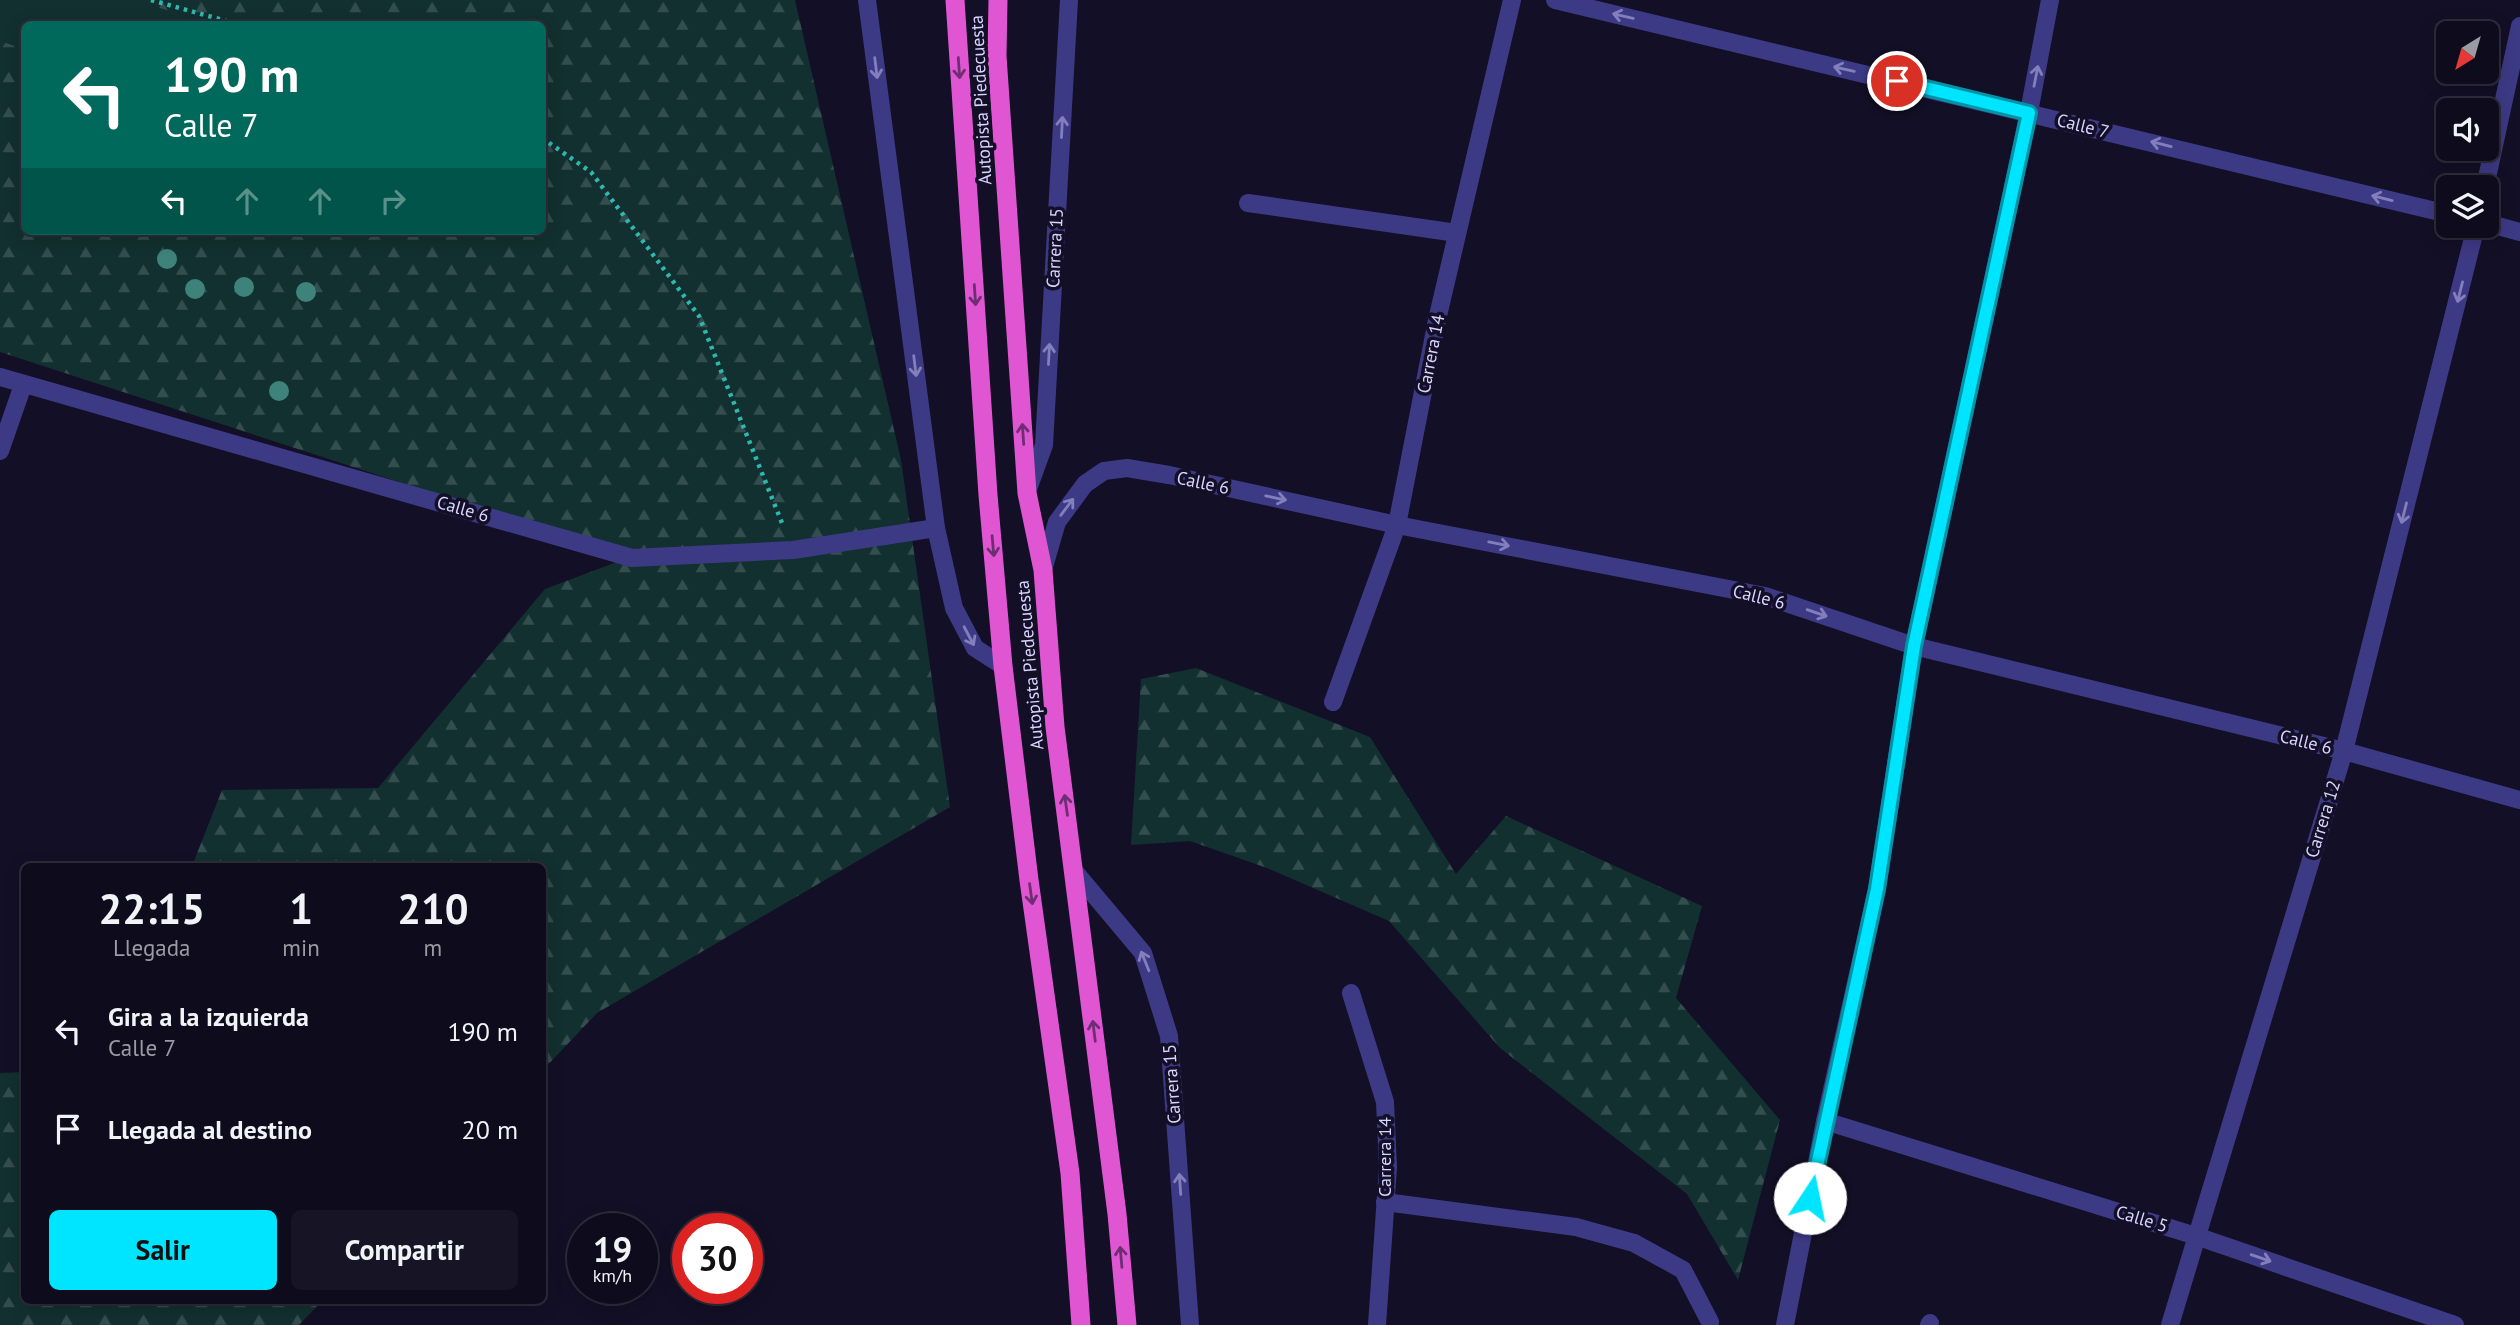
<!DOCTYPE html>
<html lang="es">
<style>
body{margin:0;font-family:"PT Sans",sans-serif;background:#171425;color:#f1f3f6;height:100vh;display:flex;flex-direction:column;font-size:26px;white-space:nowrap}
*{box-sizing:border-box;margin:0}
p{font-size:23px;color:#9b9ba3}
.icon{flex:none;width:38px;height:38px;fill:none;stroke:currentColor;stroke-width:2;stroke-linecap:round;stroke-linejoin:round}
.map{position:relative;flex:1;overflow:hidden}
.details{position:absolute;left:21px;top:863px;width:525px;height:441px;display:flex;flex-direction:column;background:#0e0b1c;border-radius:10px;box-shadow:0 4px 18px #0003,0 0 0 2px #2e2b3b}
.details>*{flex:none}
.guide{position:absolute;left:21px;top:21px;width:525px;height:214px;border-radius:10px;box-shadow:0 4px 18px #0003,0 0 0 2px #2e2b3b;background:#00695c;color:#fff;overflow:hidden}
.needle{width:46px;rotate:217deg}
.fabs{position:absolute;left:2436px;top:21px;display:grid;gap:14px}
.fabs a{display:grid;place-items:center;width:63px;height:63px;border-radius:10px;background:#0e0b1c;box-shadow:0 4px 18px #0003,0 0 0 2px #2e2b3b;font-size:35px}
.speed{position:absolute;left:567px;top:1213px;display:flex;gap:14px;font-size:35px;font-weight:700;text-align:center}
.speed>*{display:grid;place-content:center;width:91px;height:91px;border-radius:50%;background:#0e0b1c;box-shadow:0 4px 18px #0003,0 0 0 2px #2e2b3b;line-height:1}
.speed small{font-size:18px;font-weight:400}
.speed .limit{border:10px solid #d22;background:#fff;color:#111}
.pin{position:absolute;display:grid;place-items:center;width:60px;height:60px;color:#fff;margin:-30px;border:4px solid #fff;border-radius:50%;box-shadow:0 2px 7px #0007}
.me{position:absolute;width:77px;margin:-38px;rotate:11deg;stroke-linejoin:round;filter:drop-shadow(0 0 5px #0008)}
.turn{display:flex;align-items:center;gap:24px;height:147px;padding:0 28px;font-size:32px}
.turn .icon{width:91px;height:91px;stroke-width:2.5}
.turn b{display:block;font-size:49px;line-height:60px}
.lanes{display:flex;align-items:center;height:66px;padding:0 28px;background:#0003;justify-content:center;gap:35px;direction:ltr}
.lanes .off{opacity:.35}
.eta{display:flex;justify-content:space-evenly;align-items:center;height:119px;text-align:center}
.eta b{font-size:42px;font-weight:700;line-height:49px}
.primary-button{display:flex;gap:14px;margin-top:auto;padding:14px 28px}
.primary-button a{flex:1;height:80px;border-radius:10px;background:#00e5ff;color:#111;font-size:28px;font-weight:700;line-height:80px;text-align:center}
.primary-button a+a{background:#171425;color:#f1f3f6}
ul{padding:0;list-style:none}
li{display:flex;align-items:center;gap:21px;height:98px;padding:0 28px}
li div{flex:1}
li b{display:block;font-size:26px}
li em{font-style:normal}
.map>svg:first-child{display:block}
.forest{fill:url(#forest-firs);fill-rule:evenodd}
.park{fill:#12302f}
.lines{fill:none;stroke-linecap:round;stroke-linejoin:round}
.path{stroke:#2fb8b0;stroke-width:4.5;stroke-dasharray:3.5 5;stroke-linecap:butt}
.service{stroke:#3d3a85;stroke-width:18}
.minor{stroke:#3d3a85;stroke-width:18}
.trunk{stroke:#e055d1;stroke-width:19}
.tree{fill:#3d827b}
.oneway{stroke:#837fbc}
.oneway2{stroke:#6f2e73}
.route-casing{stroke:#0095a6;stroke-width:18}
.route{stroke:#00e5ff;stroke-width:12}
.labels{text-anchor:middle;stroke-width:7;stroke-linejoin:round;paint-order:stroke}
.street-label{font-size:18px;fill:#d9d4ff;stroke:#130f26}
</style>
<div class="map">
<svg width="2520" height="1325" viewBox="0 0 2520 1325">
<defs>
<pattern id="forest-firs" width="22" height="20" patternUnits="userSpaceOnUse" patternTransform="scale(1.75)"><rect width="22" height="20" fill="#12302f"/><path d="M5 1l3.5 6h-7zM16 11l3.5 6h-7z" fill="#344d4e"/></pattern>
</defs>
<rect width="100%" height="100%" fill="#130f26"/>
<g class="forest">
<path d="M0 0H795L901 460 950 807 597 1013 543 1070 542 866H192L222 790 378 788 545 589 630 557 0 352ZM24 24H542V231H24Z"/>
<path d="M1196 668 1370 737 1456 874 1506 816 1702 906 1676 998 1780 1120 1738 1280 1687 1194 1500 1048 1389 921 1267 868 1190 841 1131 845 1141 679Z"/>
<path d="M24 1072V1300H323L299 1325H0V1073Z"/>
</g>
<path class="park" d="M0 0H132L215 24H24V49L0 41Z"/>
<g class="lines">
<g class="path">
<path d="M151 0 237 24"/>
<path d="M542 138 591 172 699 316 782 523"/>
</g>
<path class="service" d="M1825 1121 2196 1236"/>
<g class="minor">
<path d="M867 0 936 528 954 608 975 648 1003 666"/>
<path d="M1555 0 2448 214"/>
<path d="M2485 187 2520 26"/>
<path d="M1248 203 1457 233"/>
<path d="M2487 223 2520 232"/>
<path d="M0 377 632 558 793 550 936 528"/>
<path d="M0 451 23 385"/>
<path d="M1028 489 1044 445 1069 0"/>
<path d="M1043 570 1057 522 1085 484 1104 471 1127 468 1169 475 1397 525 1765 596 1914 646 2344 751 2520 800"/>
<path d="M1333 702 1397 525 1437 320 1512 0"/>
<path d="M1075 872 1143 953 1169 1036 1190 1325"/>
<path d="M1351 993 1385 1102 1388 1167 1377 1325"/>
<path d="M1385 1202 1576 1227 1634 1243 1683 1270 1710 1322"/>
<path d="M2196 1236 2455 1325"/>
<path d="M1785 1325 1825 1121 1877 889 1914 646 2029 112 2050 0"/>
<path d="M1929 1325 1930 1323"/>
<path d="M2170 1325 2344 751 2476 226"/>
</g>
<g class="trunk">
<path d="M955 0 988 495 1003 666 1029 880 1070 1173 1081 1325"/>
<path d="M998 0 997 56 1027 493 1043 570 1055 727 1117 1214 1127 1325"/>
</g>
</g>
<g class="tree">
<circle cx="167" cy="259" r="10"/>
<circle cx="244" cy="287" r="10"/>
<circle cx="195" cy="289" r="10"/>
<circle cx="306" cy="292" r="10"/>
<circle cx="279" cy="391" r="10"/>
</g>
<defs><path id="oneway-shaft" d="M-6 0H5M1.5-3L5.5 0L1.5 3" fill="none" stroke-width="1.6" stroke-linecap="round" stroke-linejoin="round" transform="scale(1.75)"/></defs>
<g class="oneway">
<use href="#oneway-shaft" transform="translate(1623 16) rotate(-167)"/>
<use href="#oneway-shaft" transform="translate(876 68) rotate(83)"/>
<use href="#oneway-shaft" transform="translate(1844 69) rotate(-167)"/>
<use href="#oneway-shaft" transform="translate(2036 76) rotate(-79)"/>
<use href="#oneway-shaft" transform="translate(1062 127) rotate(-87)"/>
<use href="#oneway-shaft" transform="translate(2161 144) rotate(-166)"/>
<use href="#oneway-shaft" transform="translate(2382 198) rotate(-166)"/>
<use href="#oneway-shaft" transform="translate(2460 292) rotate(104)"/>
<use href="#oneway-shaft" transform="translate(1049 354) rotate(-87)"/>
<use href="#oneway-shaft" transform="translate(915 366) rotate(83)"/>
<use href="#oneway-shaft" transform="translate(1276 498) rotate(12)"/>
<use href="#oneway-shaft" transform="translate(1067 507) rotate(-53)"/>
<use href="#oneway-shaft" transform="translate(2404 513) rotate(104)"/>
<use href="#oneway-shaft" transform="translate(1499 544) rotate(11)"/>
<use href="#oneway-shaft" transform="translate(1817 613) rotate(19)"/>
<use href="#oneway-shaft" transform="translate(969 636) rotate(62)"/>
<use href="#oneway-shaft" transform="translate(1145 961) rotate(-112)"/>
<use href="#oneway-shaft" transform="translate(1180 1184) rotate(-94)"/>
<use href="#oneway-shaft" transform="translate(2261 1258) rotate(19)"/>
</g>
<g class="oneway2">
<use href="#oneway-shaft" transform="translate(959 68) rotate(86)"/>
<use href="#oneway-shaft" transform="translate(975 295) rotate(86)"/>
<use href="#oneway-shaft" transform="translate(1023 434) rotate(-94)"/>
<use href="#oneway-shaft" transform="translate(993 546) rotate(85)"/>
<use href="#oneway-shaft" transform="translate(1066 805) rotate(-98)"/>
<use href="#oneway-shaft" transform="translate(1031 894) rotate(82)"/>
<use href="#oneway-shaft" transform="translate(1094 1031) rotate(-97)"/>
<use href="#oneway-shaft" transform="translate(1121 1257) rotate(-95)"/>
</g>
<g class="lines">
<defs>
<path id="route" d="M1810 1198 1877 889 1914 646 2029 113 1897 81"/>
</defs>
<use href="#route" class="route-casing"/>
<use href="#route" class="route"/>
</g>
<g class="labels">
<g class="street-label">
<text transform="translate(981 100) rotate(-93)" y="6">Autopista Piedecuesta</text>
<text transform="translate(2083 126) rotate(14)" y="6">Calle 7</text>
<text transform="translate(1055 248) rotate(-87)" y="6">Carrera 15</text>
<text transform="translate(1431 354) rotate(-79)" y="6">Carrera 14</text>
<text transform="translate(1203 483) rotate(12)" y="6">Calle 6</text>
<text transform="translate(463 509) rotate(16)" y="6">Calle 6</text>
<text transform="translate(1759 597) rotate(14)" y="6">Calle 6</text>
<text transform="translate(1030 665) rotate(-95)" y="6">Autopista Piedecuesta</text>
<text transform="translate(2306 742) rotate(14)" y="6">Calle 6</text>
<text transform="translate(2323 819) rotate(-73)" y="6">Carrera 12</text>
<text transform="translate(1172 1084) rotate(-94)" y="6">Carrera 15</text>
<text transform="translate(1385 1157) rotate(-90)" y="6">Carrera 14</text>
<text transform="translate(2142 1219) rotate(17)" y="6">Calle 5</text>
</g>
</g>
</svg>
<div class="fabs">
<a><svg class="needle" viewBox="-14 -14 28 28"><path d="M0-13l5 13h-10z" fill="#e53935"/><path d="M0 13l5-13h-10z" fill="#9b9ba3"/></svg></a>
<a><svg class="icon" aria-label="sound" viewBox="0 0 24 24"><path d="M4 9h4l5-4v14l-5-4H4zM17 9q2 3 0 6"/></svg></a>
<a><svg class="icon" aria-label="layers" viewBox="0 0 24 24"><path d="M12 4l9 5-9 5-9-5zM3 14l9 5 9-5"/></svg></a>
</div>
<div class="speed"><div>19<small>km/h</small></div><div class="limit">30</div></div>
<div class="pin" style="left:1897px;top:81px;background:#d93025"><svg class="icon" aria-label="arrive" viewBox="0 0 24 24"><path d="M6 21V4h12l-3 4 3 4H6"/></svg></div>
<svg class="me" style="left:1810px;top:1198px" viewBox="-20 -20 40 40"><circle r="19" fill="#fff"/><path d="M0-13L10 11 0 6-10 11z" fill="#00e5ff"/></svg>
<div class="guide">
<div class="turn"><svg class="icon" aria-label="left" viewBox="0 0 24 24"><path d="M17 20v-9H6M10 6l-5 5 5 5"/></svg><div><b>190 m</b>Calle 7</div></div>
<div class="lanes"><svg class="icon" aria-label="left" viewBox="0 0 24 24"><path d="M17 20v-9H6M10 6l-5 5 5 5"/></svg><svg class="icon off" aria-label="ahead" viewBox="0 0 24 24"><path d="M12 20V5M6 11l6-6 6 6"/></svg><svg class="icon off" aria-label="ahead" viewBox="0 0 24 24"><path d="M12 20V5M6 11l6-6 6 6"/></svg><svg class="icon off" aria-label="right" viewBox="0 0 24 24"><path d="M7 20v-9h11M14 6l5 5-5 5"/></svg></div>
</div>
<section class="details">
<div class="eta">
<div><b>22:15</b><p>Llegada</p></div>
<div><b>1</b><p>min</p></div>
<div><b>210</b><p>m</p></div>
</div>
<ul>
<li><svg class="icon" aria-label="left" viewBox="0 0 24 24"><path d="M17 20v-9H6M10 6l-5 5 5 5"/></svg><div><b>Gira a la izquierda</b><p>Calle 7</p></div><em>190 m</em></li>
<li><svg class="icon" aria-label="arrive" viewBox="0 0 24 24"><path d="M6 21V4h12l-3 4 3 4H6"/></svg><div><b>Llegada al destino</b></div><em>20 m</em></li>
</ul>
<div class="primary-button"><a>Salir</a><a>Compartir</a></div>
</section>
</div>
